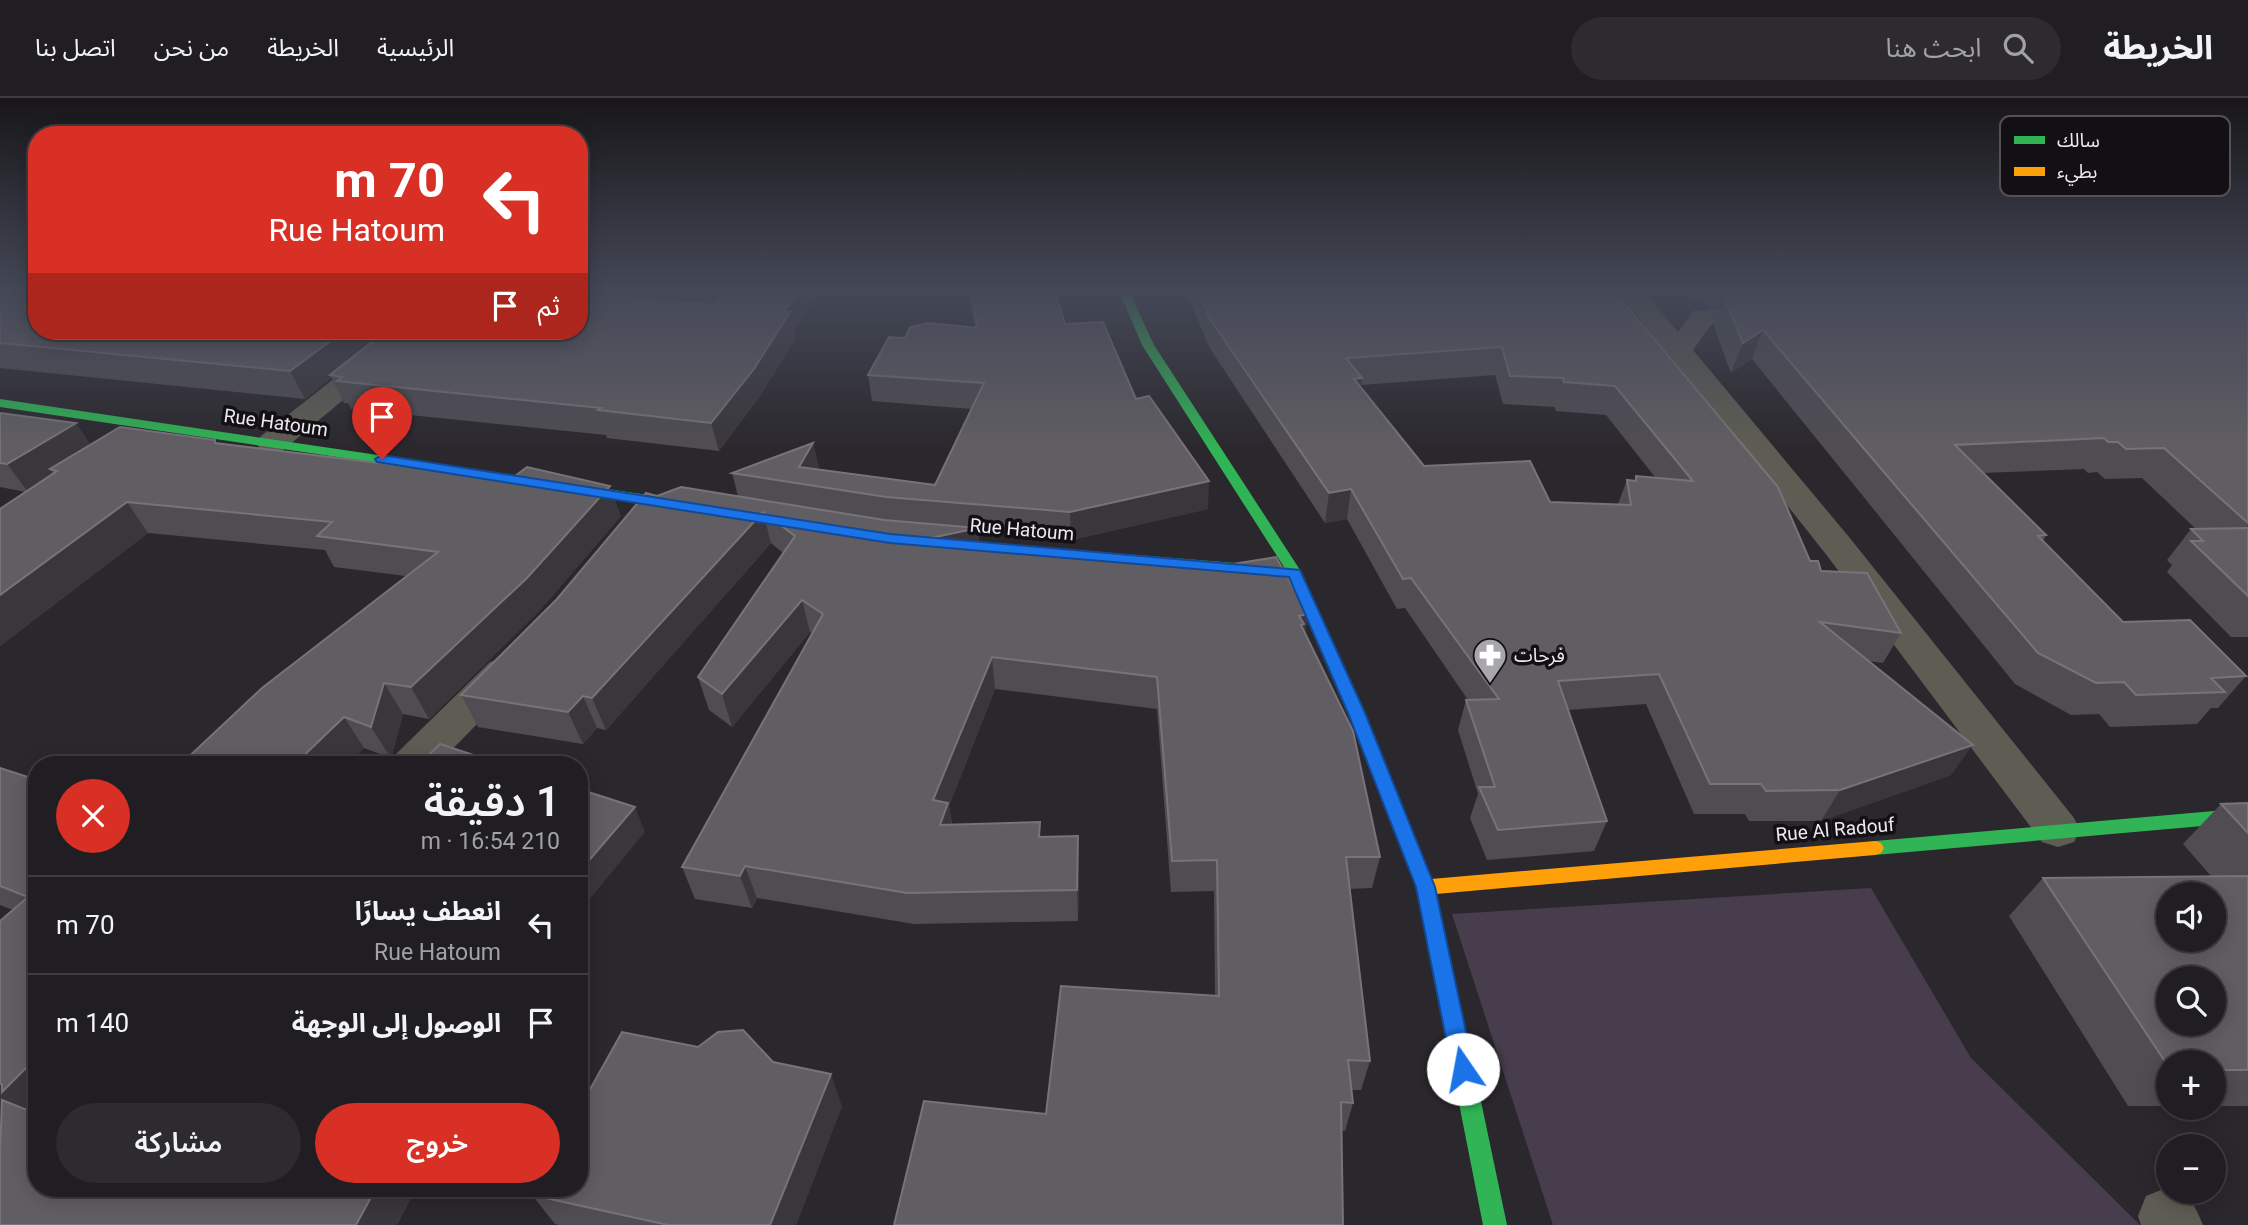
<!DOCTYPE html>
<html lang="ar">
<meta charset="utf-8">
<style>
body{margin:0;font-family:Roboto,"Noto Sans Arabic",sans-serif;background:#2d2b2f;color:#f1f3f6;direction:rtl;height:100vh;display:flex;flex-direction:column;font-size:26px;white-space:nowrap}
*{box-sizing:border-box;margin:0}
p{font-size:23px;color:#a2a2a5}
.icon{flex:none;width:38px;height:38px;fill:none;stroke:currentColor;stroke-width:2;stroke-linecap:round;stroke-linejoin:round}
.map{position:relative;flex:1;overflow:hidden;direction:ltr}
.details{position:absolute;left:28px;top:658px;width:560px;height:441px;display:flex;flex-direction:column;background:#201e22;border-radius:28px;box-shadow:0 4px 18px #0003,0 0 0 2px #3d3c40;direction:rtl}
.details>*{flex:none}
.banner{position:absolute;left:28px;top:28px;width:560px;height:214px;border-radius:28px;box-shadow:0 4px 18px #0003,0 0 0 2px #3d3c40;direction:rtl;background:#d93025;color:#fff;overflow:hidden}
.controls{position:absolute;left:2156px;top:784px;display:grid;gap:14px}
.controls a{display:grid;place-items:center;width:70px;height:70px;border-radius:50%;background:#201e22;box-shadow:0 4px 18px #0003,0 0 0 2px #3d3c40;font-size:35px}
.pin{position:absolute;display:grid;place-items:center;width:60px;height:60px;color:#fff;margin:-72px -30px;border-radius:50% 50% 50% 0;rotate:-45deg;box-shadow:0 0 7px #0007}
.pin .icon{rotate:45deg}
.me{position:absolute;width:77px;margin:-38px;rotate:348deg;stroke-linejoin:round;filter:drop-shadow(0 0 5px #0008)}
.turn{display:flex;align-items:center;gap:24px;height:147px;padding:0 28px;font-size:32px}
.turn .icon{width:91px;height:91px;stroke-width:2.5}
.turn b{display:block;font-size:49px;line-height:60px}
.then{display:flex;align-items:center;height:66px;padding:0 28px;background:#0003;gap:14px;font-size:26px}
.round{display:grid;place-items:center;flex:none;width:74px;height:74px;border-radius:37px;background:#2d2b2f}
.headline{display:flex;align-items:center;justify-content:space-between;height:119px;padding:0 28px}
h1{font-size:42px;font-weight:600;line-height:52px}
.cta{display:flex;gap:14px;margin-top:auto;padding:14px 28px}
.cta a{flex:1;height:80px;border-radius:42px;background:#d93025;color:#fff;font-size:28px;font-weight:600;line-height:80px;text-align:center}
.cta a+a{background:#2d2b2f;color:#f1f3f6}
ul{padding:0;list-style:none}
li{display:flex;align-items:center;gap:21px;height:98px;padding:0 28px;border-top:2px solid #3d3c40}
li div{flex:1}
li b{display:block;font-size:26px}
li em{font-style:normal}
header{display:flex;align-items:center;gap:42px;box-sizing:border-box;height:98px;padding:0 35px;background:#201e22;border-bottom:2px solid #3d3c40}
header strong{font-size:33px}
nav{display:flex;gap:38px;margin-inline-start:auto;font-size:24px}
.search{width:490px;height:63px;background:#2d2b2f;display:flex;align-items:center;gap:18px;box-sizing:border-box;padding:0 24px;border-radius:38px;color:#a2a2a5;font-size:26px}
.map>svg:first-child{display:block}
.green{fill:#473d4d}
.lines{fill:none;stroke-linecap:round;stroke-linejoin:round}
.street{fill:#5e5d54;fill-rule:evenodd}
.fast{fill:#30b455;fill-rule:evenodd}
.slow{fill:#ff9f0a;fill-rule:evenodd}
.wall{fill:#504d52;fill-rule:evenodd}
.shaded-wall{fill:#3a373c}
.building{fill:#615e63;stroke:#777379;stroke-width:2;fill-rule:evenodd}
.route{fill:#1a73e8;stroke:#114b97;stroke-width:2}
.labels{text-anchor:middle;stroke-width:7;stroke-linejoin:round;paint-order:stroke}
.street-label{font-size:19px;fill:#ede9f0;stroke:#121014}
.poi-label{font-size:19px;fill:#ede9f0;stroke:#121014;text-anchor:start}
.key{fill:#121014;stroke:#545156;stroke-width:2}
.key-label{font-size:19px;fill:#ede9f0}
</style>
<header>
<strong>الخريطة</strong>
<div class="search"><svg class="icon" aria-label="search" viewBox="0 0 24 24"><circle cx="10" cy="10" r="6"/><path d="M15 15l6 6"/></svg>ابحث هنا</div>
<nav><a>الرئيسية</a><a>الخريطة</a><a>من نحن</a><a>اتصل بنا</a></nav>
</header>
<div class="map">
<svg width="2248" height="1127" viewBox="0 0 2248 1127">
<rect width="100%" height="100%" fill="#2b282d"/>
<g class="green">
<path d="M621 193H728L705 223 596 219Z"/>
<path d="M1871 790 1971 960 2140 1127H1553L1452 816Z"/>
</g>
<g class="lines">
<g class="street">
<path d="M1617 193H1644L1678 234 1693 213 1765 206 1754 193H1781L1794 208 1783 220 1773 222 1711 227 1693 252 1849 439 2074 720 2080 732 2074 744 2058 749 2042 744 1825 455Z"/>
<path d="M395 233H426L283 352 272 354 261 352 256 345 261 338Z"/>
<path d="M504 560 518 564 523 574 518 584 437 667H390L396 656 490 564Z"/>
<path d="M2166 1090 2168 1094C2190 1094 2196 1110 2203 1127H2141L2138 1118 2146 1098Z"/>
</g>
<g class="fast">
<path d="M1119 193H1129L1154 247 1302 475 1374 639 1372 643H1360L1358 639 1290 479 927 448 920 444 927 440 1284 469 1142 247Z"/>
<path d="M0 301 695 404 702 408 695 412 0 309Z"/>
<path d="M2248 710V724L1875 757 1869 755 1866 750 1869 745 1875 743Z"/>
<path d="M1463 960 1470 963 1474 970 1507 1127H1483L1452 970 1456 963Z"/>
</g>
<path class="slow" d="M1366 633 1372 635 1374 639 1431 781 1875 743 1881 745 1884 750 1881 755 1875 757 1436 796 1474 970 1470 977 1463 980 1456 977 1452 970 1416 789 1358 639 1360 635Z"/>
</g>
<g class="wall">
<path d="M0 193 37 233H579L580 193 582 197 794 234 795 241 760 298 719 353 607 340 606 337 351 311 348 305H344L331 279 305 301 0 270Z"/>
<path d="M968 193H1055L1065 226 1136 301 1208 411 1071 442 978 434 980 450 1308 516 1305 535 1380 759 1372 790 1349 791 1370 963 1361 992H1351L1353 1005 1345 1033 1046 1016 1215 898 1214 793 1171 794 1157 611 995 591 949 708 952 726 1041 739 1079 770 1078 823 914 826 757 800 752 810 695 801 682 769 812 535 810 534 732 629 709 612 698 579 783 455 771 445 606 632 597 630 583 646 478 629 461 597 557 501 657 398H738L732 375 813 345 819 371 935 387 972 311 872 303 868 277 905 240 975 230Z"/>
<path d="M1186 193H1614L1810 463 1901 535 1883 565 1869 563 1951 677 1821 723H1749L1745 716H1694L1646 606 1568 612 1607 723 1594 753 1487 762 1470 720 1478 696 1458 632 1466 602H1468L1405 510 1397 511 1347 421 1325 425 1209 249ZM1495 277 1503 306 1555 309 1556 313 1606 317 1655 379 1636 378 1634 383 1627 382 1618 406 1550 404 1424 368 1361 289V287Z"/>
<path d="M1685 193H1764L1762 197 1785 195 1783 193H2248V539H2231L2167 474 2172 467 2167 462 2191 431H2196L2142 380 2105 381 2097 374 2088 375 2084 371 1983 375 2046 437 2043 443 2123 524 2246 578 2218 610H2211L2197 626 2110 629 2099 616 2071 617 2015 586 1752 261 1731 275 1714 229 1722 208 1707 209 1704 201 1691 200Z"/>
<path d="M0 315 91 347 218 346 621 418 541 511 429 621 403 616 391 660 364 650 180 667 406 478 334 469 325 452 148 435 0 548V411L26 394 0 389Z"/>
<path d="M0 670 37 682V1090H416L397 1127H0V823L13 812 0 807Z"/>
<path d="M2248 705V1008H2214V964H2168V1008H2128L2009 818 2043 780 2211 778 2183 746 2221 706Z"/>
<path d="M773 964 842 1008 796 1127H559L555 1126 532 1097Z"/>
</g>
<g class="shaded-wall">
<path d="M798 193H819L794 234 795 241 760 298 719 353 711 325Z"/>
<path d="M1763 232 1752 261 1731 275 1743 245Z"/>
<path d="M344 233H391L330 277 331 280 305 301 290 273Z"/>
<path d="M1362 280 1358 309 1354 281Z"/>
<path d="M76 325 95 353 57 373 50 371 55 378 28 394 7 366Z"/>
<path d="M813 345 819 373 799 369Z"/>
<path d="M1209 383 1208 411 1071 442 1070 414Z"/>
<path d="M610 388 621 418 541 511 429 621 411 589Z"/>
<path d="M1351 391 1347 421 1325 425 1329 395Z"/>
<path d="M127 404 148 435 0 548V497Z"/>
<path d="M763 414 771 445 606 632 592 600Z"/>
<path d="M978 430 981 462 912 444Z"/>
<path d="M802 502 810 534 732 629 722 596Z"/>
<path d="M1308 516 1303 548 1299 518Z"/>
<path d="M992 559 995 591 949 708 953 737 945 758 933 702Z"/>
<path d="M384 585 403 616 391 660 371 629Z"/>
<path d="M583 598 597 630 583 646 568 614Z"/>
<path d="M344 619 364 650 348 667H294Z"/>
<path d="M1973 647 1951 677 1821 723 1840 692Z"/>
<path d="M635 709 645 734 579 814V774Z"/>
<path d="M1078 738 1079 770 1078 823 1077 792Z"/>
<path d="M745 768 757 800 752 810 740 778Z"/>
<path d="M37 959V1020H17L0 1037V985Z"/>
<path d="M831 976 842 1008 796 1127H770Z"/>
<path d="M376 1090H416L397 1127H356Z"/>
</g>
<g class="building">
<path d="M0 193H37V233H344L290 273 0 245Z"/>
<path d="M726 193H798L784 214H790L754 271 711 325 598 312 601 310 337 283 342 279 330 277 386 233H579V197L716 207Z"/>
<path d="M971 193H1055L1065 226 1103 224 1136 301 1149 298 1209 383 1070 414 886 399 732 375 813 345 799 369 935 387 984 285 868 277 889 239 905 240 910 229 928 225 978 230Z"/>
<path d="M1198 193H1614L1778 389 1810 463H1818L1821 473 1867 475 1901 535 1820 524 1973 647 1840 692 1766 693 1761 686H1710L1659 576 1558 583 1607 723 1498 732 1479 689H1495L1466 602 1499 601 1411 480 1403 481 1351 391 1329 395 1210 221ZM1502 249 1510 278 1563 280 1564 284 1615 288 1693 383 1636 378V383L1627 382 1631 407 1550 404 1530 363 1424 368 1354 281 1362 280 1346 260Z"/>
<path d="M1796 193H2248V425L2164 350 2126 351 2118 344H2108L2104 340 1955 347 2046 437 2038 438 2123 524 2190 522 2246 578 2211 580 2225 594 2136 597 2124 584 2096 585 2038 555 1763 232 1743 245 1725 201 1795 194Z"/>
<path d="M0 315 76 325 7 366 0 365Z"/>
<path d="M120 329 215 342V345L511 381 527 369 610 388 527 480 411 589 384 585 371 629 344 619 294 667H180L262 590 438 454 317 438 332 424 127 404 0 497V411L57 373 50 371Z"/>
<path d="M681 389 884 422 978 430 912 444 1214 469 1276 459 1308 516 1299 518 1304 526 1301 527 1353 633 1380 759H1346L1370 963 1348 962 1353 1005 1341 1004 1343 1127H894L924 1003 1046 1016 1061 888 1219 898 1217 762 1172 763 1157 579 992 559 933 702 948 705 940 727 1040 724 1039 739 1078 738 1077 792 907 795 745 768 740 778 682 769 823 516 802 502 722 596 698 579 795 438 763 414 592 600 583 598 568 614 461 597 557 501 646 395 657 398Z"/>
<path d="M2248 430V498L2191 443H2203L2191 431Z"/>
<path d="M440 646 504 667H419Z"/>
<path d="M0 670 37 682V959L2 994V987L0 985V823L28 799 0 788Z"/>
<path d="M579 691 635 709 579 774Z"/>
<path d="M2248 705V735L2221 706Z"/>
<path d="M2248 778V972H2214V964H2168V968L2043 780ZM2168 796H2214V842H2168ZM2168 880H2214V926H2168Z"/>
<path d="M743 932 773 964 831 976 770 1127H668L532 1097 536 1090H579V1011L622 934 698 949 718 934Z"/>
<path d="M2 1002 37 1016V1090H376L356 1127H0V1056Z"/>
</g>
<linearGradient id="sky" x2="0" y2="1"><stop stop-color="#181619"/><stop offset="0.55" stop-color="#444857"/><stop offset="1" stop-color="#444857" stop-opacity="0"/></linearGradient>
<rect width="2248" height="350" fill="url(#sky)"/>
<path class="route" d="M382 357 890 436 1300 472 1365 615 1435 789 1474 971 1471 978 1463 981 1455 978 1452 971 1416 789 1348 615 1289 479 890 445 377 364 375 361Z"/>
<defs>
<symbol id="pharmacy-pin" viewBox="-11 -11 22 30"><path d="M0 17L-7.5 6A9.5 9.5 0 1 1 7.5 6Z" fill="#a9a5ac" stroke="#121014"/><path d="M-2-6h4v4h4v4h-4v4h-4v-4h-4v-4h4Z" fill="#fff"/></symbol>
</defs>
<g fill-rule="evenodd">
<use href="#pharmacy-pin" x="1471" y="538" width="38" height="52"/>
</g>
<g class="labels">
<g class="street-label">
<text transform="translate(276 324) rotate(8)" y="7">Rue Hatoum</text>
<text transform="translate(1022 431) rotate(5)" y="7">Rue Hatoum</text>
<text transform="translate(1835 731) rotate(-5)" y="7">Rue Al Radouf</text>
</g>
<g class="poi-label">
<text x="1514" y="564">فرحات</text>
</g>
</g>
<rect x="2000" y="18" width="230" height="80" rx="10" class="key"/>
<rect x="2014" y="38" width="31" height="8" fill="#30b455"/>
<rect x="2014" y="69" width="31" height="9" fill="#ff9f0a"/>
<g class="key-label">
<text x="2057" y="49">سالك</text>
<text x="2057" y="80">بطيء</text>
</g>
</svg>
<div class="controls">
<a><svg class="icon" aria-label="sound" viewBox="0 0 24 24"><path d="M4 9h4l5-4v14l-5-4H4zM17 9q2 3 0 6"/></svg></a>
<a><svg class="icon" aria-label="search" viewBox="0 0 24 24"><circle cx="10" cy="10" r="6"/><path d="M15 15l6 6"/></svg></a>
<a>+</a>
<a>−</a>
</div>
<div class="pin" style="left:382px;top:361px;background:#d93025"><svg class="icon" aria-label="arrive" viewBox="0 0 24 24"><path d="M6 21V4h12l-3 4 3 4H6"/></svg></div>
<svg class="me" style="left:1463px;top:971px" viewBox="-20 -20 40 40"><circle r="19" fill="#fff"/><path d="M0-13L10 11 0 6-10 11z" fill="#1a73e8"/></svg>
<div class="banner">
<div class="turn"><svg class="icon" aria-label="left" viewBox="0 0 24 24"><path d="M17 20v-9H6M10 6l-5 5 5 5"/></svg><div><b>70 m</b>Rue Hatoum</div></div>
<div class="then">ثم<svg class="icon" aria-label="arrive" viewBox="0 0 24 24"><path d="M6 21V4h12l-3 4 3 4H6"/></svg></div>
</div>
<section class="details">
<div class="headline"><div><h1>1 دقيقة</h1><p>210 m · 16:54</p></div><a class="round" style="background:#d93025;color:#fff"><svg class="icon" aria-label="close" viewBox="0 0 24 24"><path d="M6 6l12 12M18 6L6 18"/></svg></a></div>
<ul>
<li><svg class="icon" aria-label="left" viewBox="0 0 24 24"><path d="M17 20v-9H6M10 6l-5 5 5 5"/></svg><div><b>انعطف يسارًا</b><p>Rue Hatoum</p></div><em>70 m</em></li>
<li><svg class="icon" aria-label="arrive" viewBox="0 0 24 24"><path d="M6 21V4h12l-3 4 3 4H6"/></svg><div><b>الوصول إلى الوجهة</b></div><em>140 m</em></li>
</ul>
<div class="cta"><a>خروج</a><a>مشاركة</a></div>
</section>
</div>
